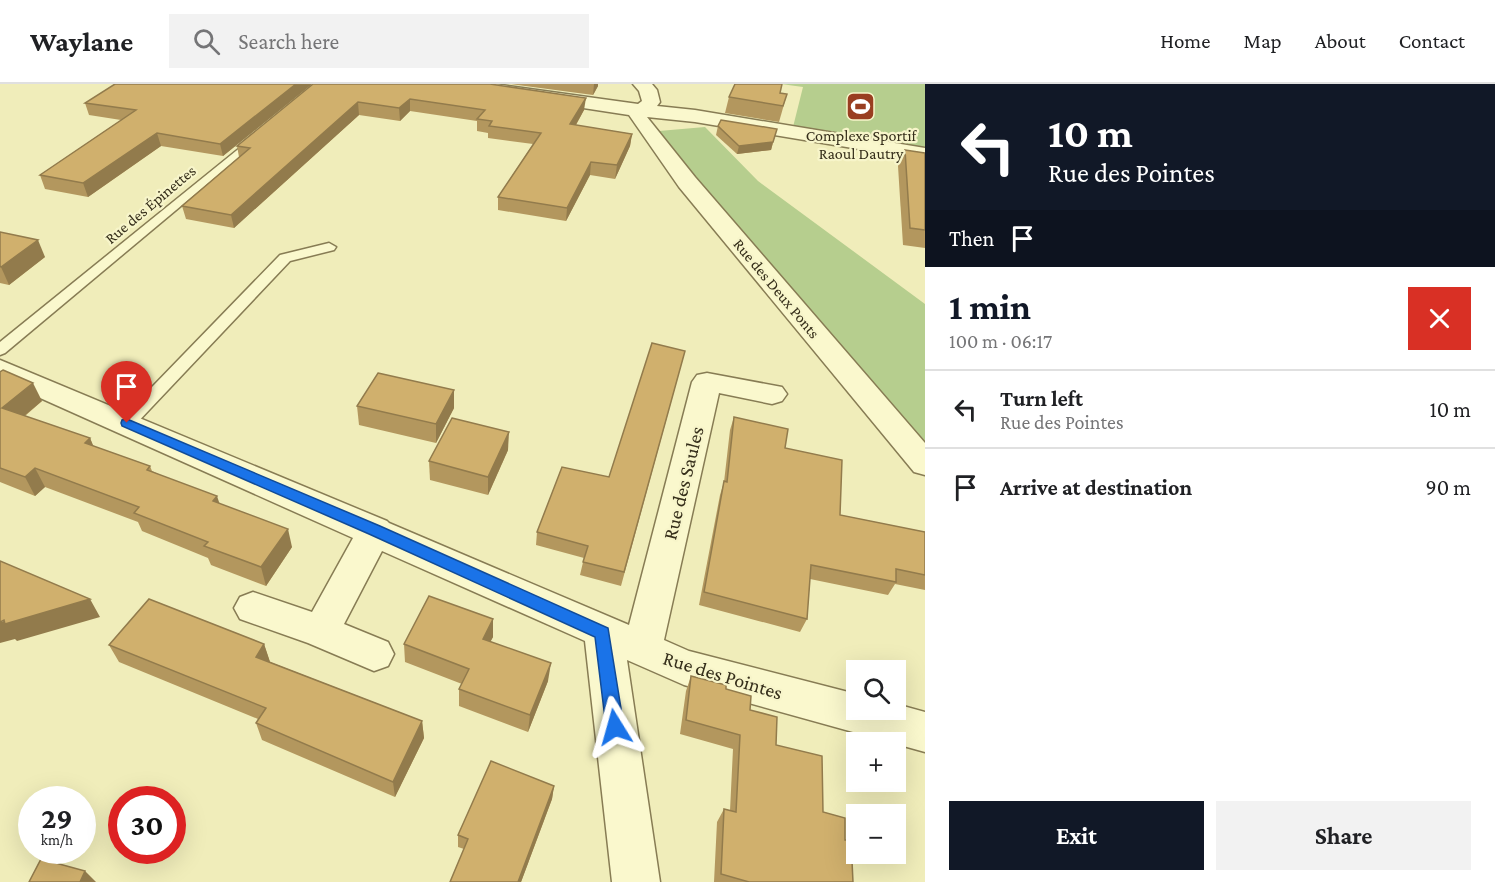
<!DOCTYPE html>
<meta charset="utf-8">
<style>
body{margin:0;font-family:"Crimson Pro",serif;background:#f2f2f2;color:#202124;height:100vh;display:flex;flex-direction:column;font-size:22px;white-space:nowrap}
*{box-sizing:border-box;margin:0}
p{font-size:20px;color:#757577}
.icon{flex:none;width:33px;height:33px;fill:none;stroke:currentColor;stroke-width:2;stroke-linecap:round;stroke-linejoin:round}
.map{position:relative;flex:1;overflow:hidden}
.drawer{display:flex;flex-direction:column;background:#fff;width:570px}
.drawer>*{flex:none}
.hud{background:#111827;color:#fff;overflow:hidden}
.tools{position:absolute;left:846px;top:576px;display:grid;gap:12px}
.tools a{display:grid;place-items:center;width:60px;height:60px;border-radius:0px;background:#fff;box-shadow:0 6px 24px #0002;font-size:30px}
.speed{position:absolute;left:18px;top:702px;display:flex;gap:12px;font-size:30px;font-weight:700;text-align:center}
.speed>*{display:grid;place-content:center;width:78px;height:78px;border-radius:50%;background:#fff;box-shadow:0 6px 24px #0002;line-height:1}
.speed small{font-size:15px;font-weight:400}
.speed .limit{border:9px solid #d22;background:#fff;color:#111}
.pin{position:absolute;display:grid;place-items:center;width:51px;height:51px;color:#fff;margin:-62px -26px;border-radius:50% 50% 50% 0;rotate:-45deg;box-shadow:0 0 6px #0007}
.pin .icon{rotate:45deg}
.me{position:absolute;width:66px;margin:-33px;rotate:352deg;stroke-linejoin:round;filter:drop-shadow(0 0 4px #0008)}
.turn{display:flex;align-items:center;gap:21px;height:126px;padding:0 24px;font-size:27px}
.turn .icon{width:78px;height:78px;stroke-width:2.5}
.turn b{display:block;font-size:42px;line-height:51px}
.then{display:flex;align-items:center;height:57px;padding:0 24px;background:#0003;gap:12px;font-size:22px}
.round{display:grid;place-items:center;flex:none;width:63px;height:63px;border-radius:0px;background:#f2f2f2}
.overview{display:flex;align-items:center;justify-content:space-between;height:102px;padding:0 24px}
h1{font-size:36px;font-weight:700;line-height:45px;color:#111827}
.action{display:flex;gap:12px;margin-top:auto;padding:12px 24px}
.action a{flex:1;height:69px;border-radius:0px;background:#111827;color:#fff;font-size:24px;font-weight:700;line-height:69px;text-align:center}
.action a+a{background:#f2f2f2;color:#202124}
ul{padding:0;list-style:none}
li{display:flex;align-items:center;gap:18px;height:78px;padding:0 24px;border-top:2px solid #e0e0e0}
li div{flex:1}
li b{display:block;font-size:22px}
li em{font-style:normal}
header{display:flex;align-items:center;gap:36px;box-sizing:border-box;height:84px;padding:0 30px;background:#fff;border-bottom:2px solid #e0e0e0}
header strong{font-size:28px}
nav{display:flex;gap:33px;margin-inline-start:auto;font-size:21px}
.search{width:420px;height:54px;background:#f2f2f2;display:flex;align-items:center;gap:15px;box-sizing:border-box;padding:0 21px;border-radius:0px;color:#757577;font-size:22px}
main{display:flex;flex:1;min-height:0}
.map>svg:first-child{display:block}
.green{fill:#b6ce8e}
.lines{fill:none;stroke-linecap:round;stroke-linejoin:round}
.lane-casing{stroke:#877c54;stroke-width:3}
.street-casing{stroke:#877c54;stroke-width:3}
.lane{fill:#faf8cd;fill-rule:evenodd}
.street{fill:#faf8cd;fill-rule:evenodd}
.wall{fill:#b3975e}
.shaded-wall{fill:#927b4c}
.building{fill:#d0b06d;stroke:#927b4c;stroke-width:1.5}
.route{fill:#1a73e8;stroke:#114b97;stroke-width:1.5}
.labels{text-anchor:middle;stroke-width:4.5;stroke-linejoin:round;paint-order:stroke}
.far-poi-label{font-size:16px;fill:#352e1a;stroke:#f7f5ca}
.far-street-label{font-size:16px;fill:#352e1a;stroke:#f7f5ca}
.street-label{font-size:20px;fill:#352e1a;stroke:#f7f5ca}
</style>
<header>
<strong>Waylane</strong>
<div class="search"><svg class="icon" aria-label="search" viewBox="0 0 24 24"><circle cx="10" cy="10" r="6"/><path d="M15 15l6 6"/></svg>Search here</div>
<nav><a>Home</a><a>Map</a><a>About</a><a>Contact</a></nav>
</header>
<main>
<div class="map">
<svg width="925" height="798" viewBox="0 0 925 798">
<rect width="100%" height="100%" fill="#f0edba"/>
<g class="green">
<path d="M781 0H925V64L793 43 803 3Z"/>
<path d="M705 43 758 97 925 220V360L698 97 659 47Z"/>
</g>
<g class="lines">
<defs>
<g id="lane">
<path d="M257 50 261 51V55L5 269 0 271V258Z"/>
<path d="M329 159 336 163 334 166 290 177 133 343H121L119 339 121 335 280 171Z"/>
</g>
<g id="street">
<path d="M450 0H494L638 20 642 17 639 7 633 0H652L657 6 660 18 657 22 695 26 925 64V76L695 38 647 33 695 93 925 359V391L914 388 679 103 629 31 459 5 453 4Z"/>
<path d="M0 276 387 437 389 439 629 541 692 298 697 291 707 289 782 303 787 310 782 317 772 320 719 309 664 556 689 567 856 610V626H896V620L925 628V668L684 601 627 576 660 798H612L585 557 382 467 344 540 388 558 394 570 388 582 374 587 308 559 240 535 234 524 240 513 253 508 312 528 353 454 0 296Z"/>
</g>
</defs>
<use href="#lane" class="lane-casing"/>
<use href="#street" class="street-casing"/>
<use href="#lane" class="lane"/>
<use href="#street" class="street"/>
</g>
<g class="wall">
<path d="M312 0 223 72 161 62 88 113 45 105 40 91 121 36 89 31 85 19Z"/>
<path d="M313 0 584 26 576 41 632 50 630 62 615 95 590 91 566 137 498 126V113L533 60 488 54V49L477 47V37L410 27 400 37 359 31 234 144 186 135 182 122 239 73 237 62Z"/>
<path d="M510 0H598V2L593 11Z"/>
<path d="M780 9 787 10 779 38 725 29 729 13Z"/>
<path d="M718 42 777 45 771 66 737 70 716 51Z"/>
<path d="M905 66 925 69V164L903 161 898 82Z"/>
<path d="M0 148 45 173 9 201 0 199Z"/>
<path d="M685 267 621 502 580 491 584 474 536 461 537 448 609 393Z"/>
<path d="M0 288 42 317 25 332 90 354 93 362 150 382 152 387 220 420 292 463 266 502 211 481 208 474 142 447 138 438 45 403 35 412 0 398Z"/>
<path d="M357 322 454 324 436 359 359 341Z"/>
<path d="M734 333 785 364 840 431 925 448V506L895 500 888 511 810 495 807 535 800 548 699 521 720 411 724 398 730 346Z"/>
<path d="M508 366 488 411 430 396 429 377Z"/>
<path d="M493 553 490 558 548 597 528 648 459 622V605L462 600 405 578 404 560Z"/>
<path d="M264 560 270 578 422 637 424 654 395 713 262 656 256 639 258 635 119 578 109 561Z"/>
<path d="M691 592 726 605 750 626 776 661 823 728 845 756 853 798H714L717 738 724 725 730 727 733 665 680 650 686 607Z"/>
<path d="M554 702 552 715 521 798H450L464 765 458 763V751Z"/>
</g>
<g class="shaded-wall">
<path d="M296 0H312L223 72 220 60Z"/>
<path d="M594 0H598V2L593 11Z"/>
<path d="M586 14 584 26 569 53 570 40Z"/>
<path d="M410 15V27L400 37 399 24Z"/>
<path d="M358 18 359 31 234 144 231 131Z"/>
<path d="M157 49 161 62 88 113 83 99Z"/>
<path d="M632 50 630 62 615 95 617 81Z"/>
<path d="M773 58 771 66 737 70 739 62Z"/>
<path d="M591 78 590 91 566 137 567 124Z"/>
<path d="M38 156 45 173 9 201 1 183Z"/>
<path d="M33 299 42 317 12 342 2 324Z"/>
<path d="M454 306V324L436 359V340Z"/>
<path d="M509 348 508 366 488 411V393Z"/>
<path d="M90 354 98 373 85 359Z"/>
<path d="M35 384 45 403 35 412 25 393Z"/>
<path d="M217 412 223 430 213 417Z"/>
<path d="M288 445 292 463 266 502 261 483Z"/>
<path d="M90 515 100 533 17 557 15 555 0 559V538Z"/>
<path d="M493 535V553L482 573 483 555Z"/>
<path d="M264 560 270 578 256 573Z"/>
<path d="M551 579 548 597 528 648 530 631Z"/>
<path d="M422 637 424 654 395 713 393 698Z"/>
<path d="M554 702 552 715 521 798H518Z"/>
<path d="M85 787 96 798H80Z"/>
</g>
<g class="building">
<path d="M115 0H296L220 60 157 49 83 99 40 91 136 26 85 19Z"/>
<path d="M313 0H490L586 14 570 40 632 50 617 81 591 78 567 124 498 113 541 49 489 42 492 37 477 35 485 26 410 15 399 24 358 18 231 131 182 122 250 64 237 62Z"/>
<path d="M735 0H782L780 9 787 10 783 22 729 13Z"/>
<path d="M721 36 777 45 773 58 739 62 718 42Z"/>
<path d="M905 66 925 69V146L910 144Z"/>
<path d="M0 148 38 156 1 183 0 182Z"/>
<path d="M652 259 685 267 624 488 583 478 588 462 537 448 562 383 609 393Z"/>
<path d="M3 286 33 299 2 324 90 354 85 359 150 382 147 386 217 412 213 417 288 445 261 483 204 462 208 458 134 429 139 423 35 384 25 393 0 384V288Z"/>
<path d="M378 289 454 306 436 340 357 322Z"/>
<path d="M734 333 788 345 785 364 842 376 840 431 925 448V491L896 485V498L811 481 807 535 704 508 724 397 727 398Z"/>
<path d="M452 334 509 348 488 393 429 377Z"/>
<path d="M0 477 90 515 5 540 4 536 0 538Z"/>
<path d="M429 512 493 535 483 555 551 579 530 631 459 605 469 585 404 560Z"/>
<path d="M149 515 264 560 256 573 422 637 393 698 256 639 266 624 109 561Z"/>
<path d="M691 592 726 601V605L751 612 750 626 777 633 776 661 822 672 823 728 845 734V756H851L853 798H749L721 790 724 725 736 728 740 651 686 636Z"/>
<path d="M491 677 554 702 518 798H450L468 755 458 751Z"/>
<path d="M41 775 85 787 80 798H29Z"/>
</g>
<path class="route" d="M127 335 380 442 608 544 624 643 621 649 615 651 609 649 606 643 595 553 369 450 122 342 121 339 122 336Z"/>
<defs>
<symbol id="stadium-square" viewBox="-11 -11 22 22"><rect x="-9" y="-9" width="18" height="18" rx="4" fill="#993e21" stroke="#f7f5ca"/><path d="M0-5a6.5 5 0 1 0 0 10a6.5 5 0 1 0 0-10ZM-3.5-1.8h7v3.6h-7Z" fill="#fff"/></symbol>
</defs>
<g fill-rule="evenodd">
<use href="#stadium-square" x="844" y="6" width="33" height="33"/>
</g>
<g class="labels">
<g class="far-poi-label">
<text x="861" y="57">Complexe Sportif<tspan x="861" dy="18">Raoul Dautry</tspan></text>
</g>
<g class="far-street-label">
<text transform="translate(150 120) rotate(-40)" y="6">Rue des Épinettes</text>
<text transform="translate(777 204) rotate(50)" y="6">Rue des Deux Ponts</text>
</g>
<g class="street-label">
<text transform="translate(683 399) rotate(-76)" y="7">Rue des Saules</text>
<text transform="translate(723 591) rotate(17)" y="7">Rue des Pointes</text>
</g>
</g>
</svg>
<div class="tools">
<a><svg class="icon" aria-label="search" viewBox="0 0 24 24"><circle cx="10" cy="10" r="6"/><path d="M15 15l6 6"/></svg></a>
<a>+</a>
<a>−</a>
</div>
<div class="speed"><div>29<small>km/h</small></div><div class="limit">30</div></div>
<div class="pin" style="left:127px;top:339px;background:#d93025"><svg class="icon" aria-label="arrive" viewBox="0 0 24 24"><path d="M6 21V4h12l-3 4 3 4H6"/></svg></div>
<svg class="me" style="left:615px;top:643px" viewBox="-20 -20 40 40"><path d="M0-17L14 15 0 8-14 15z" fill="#1a73e8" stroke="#fff" stroke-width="4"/></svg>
</div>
<section class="drawer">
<div class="hud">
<div class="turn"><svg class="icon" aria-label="left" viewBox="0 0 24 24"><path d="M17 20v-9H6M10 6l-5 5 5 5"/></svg><div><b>10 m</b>Rue des Pointes</div></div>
<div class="then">Then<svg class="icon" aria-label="arrive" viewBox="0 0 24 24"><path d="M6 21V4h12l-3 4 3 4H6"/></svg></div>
</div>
<div class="overview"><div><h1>1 min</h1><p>100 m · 06:17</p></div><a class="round" style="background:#d93025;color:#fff"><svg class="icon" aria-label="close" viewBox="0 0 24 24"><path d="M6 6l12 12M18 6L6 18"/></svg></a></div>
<ul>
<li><svg class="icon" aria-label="left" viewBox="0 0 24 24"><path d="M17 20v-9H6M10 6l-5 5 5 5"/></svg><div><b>Turn left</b><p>Rue des Pointes</p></div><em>10 m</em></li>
<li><svg class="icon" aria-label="arrive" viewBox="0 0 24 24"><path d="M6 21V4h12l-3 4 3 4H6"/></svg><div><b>Arrive at destination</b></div><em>90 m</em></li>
</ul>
<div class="action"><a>Exit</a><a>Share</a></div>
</section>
</main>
